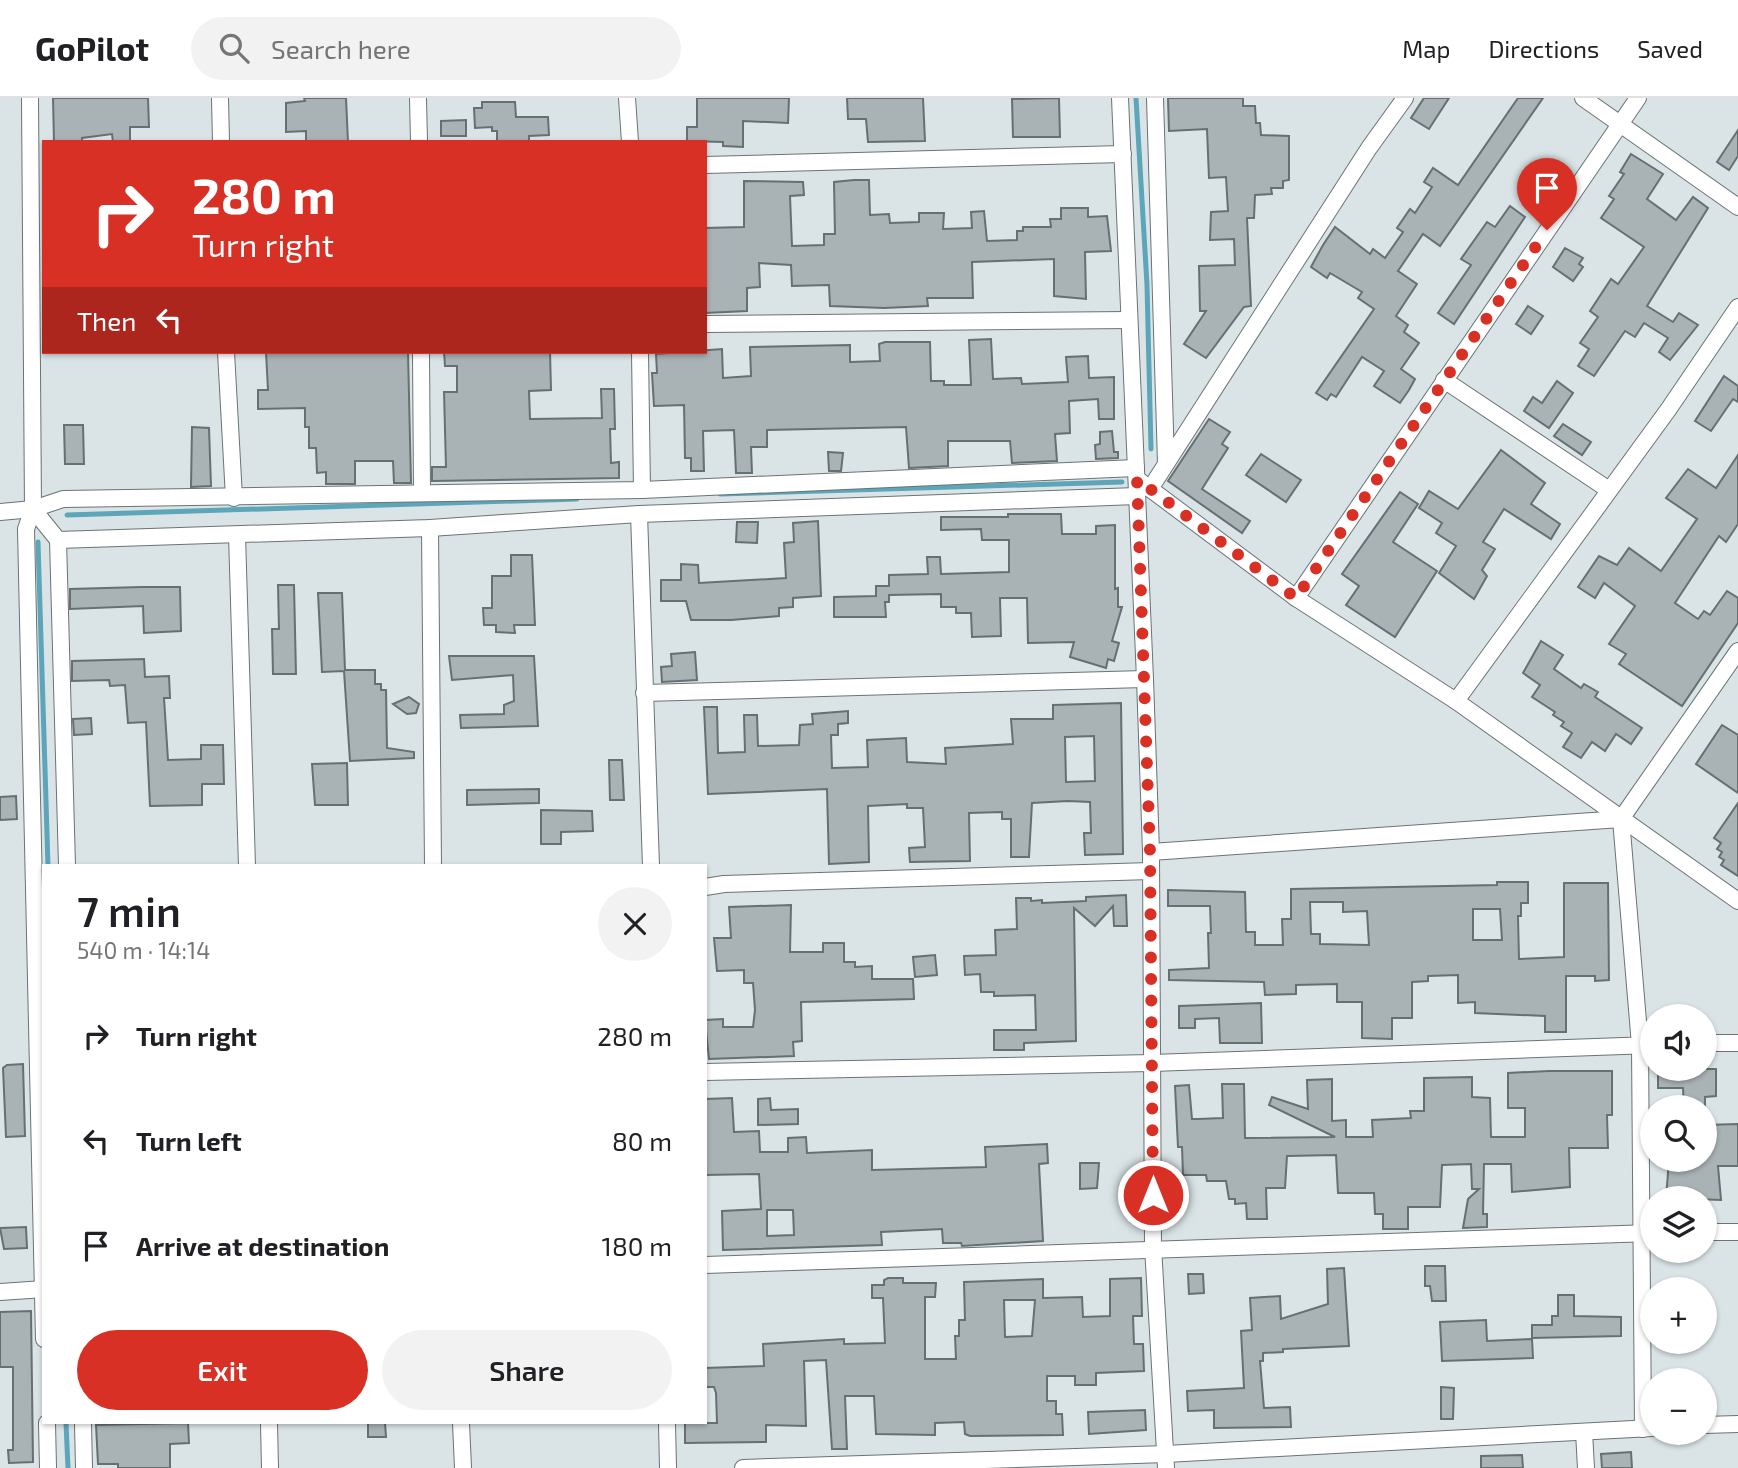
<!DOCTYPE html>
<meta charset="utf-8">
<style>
body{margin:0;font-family:"Exo 2",sans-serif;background:#f2f2f2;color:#202124;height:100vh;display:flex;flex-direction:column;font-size:26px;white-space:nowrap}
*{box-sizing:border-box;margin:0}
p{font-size:23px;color:#757577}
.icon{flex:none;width:38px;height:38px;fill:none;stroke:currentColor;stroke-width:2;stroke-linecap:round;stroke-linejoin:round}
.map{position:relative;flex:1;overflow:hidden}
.sheet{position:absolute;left:42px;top:766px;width:665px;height:560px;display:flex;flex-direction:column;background:#fff;border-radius:0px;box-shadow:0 2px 5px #0004}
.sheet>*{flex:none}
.hud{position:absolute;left:42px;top:42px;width:665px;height:214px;border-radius:0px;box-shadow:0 2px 5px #0004;background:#d93025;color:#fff;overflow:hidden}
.fabs{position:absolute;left:1640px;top:906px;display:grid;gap:14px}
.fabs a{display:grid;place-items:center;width:77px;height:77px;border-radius:50%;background:#fff;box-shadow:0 2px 5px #0004;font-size:35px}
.pin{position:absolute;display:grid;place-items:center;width:60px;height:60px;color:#fff;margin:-72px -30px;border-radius:50% 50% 50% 0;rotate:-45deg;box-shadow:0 0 7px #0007}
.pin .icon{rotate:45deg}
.me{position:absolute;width:77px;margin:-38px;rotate:0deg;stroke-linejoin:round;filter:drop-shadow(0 0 5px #0008)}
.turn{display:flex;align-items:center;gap:24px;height:147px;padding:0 35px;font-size:32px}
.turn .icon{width:91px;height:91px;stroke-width:2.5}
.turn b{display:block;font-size:49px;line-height:60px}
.then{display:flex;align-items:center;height:66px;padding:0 35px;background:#0003;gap:14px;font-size:26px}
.round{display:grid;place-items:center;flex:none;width:74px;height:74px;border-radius:37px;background:#f2f2f2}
.headline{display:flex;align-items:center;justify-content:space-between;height:119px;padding:0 35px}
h1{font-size:42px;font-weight:600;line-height:52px}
.button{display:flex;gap:14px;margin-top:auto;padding:14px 35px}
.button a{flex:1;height:80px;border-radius:42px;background:#d93025;color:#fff;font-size:28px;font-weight:600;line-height:80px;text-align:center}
.button a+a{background:#f2f2f2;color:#202124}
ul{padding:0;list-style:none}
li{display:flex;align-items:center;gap:21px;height:105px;padding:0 35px}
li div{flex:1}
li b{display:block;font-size:26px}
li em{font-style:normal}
header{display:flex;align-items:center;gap:42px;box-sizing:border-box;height:98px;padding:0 35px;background:#fff;border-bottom:2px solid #e0e0e0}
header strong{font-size:33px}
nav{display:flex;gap:38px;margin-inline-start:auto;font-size:24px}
.search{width:490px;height:63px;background:#f2f2f2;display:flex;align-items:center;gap:18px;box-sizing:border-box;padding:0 24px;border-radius:38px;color:#757577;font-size:26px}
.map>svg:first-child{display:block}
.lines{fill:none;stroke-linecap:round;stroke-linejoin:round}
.stream{stroke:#5da5b8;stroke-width:5}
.building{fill:#a9b2b5;stroke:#666f71;stroke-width:2;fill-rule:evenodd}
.minor-casing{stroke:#6a7375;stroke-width:18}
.minor{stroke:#fff;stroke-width:16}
.route{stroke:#d93025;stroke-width:12;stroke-dasharray:0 21.6}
</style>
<header>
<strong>GoPilot</strong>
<div class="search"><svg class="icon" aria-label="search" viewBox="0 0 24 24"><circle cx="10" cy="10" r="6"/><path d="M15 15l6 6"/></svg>Search here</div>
<nav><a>Map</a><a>Directions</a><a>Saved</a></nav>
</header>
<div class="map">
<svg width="1738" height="1370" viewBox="0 0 1738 1370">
<rect width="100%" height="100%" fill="#dae4e7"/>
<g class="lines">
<g class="stream">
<path d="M1136 0 1147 187 1151 351"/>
<path d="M720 396 1122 384"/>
<path d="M67 417 577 401"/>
<path d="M38 444 48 768"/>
<path d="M66 1325 68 1370"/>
</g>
</g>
<g class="building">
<path d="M53 0H148L149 29H130V44H113L112 36 82 40V44H54Z"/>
<path d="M304 0H346L348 44H306V33L286 34V5L305 3Z"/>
<path d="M697 0H789L788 25 743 23V49L723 48V44L687 43V29H697Z"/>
<path d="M847 0H923L925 43 868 44 866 21H848Z"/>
<path d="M1059 0 1060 39H1013L1012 1Z"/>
<path d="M1168 0H1243V8H1255L1256 25H1260L1261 37 1289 38V82L1283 83V90H1271L1272 96 1255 97 1254 120H1247L1251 208 1244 209 1206 260 1184 246 1206 213H1200L1199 168 1235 167 1234 141 1210 142 1211 114 1228 113 1226 79 1209 80 1207 31 1169 33Z"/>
<path d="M1424 0H1449L1429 31 1411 20Z"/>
<path d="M1518 0H1543L1440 148 1423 136 1398 173 1417 186 1396 218 1408 227 1404 234 1419 245 1401 271 1415 281 1409 292 1400 305 1374 288 1384 273 1362 259 1336 299 1331 296 1327 302 1316 295 1374 211 1358 200 1362 194 1330 175 1327 180 1311 169 1323 147 1335 129 1370 156 1373 151 1385 160 1403 134 1397 130 1410 111 1415 115 1432 89 1424 84 1433 70 1458 87Z"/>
<path d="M482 4H515L516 19H548L549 37 529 38V44H497V33H492V29L475 30 474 10H482Z"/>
<path d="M466 22V38H441V23Z"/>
<path d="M1738 32V58L1729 72 1717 64Z"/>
<path d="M1631 56 1663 76 1647 101 1676 122 1693 99 1708 110 1647 208 1673 224 1679 215 1698 227 1670 262 1659 254 1668 240 1644 225 1635 239 1625 233 1594 278 1578 268 1589 251 1580 245 1598 219 1590 213 1611 181 1618 186 1644 149 1601 120 1614 101 1609 98 1624 76 1620 74Z"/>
<path d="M854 82H869L870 117 889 116 890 125 919 124V115H944L943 131 972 130 971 114 984 113 987 143 1017 142V133H1023V129H1051L1050 121H1061V110H1088V119L1107 118 1111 153 1085 154 1086 201 1054 198V161L972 164 973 200H927L928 208 884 210 830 208 829 187 792 188 791 167 759 165 760 189 747 190V213L705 215V130L744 129V83L803 84 804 97 790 98 792 148 824 147V136H835L834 84Z"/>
<path d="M1510 108 1525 119 1454 226 1438 215 1471 167 1461 161 1487 124 1495 129Z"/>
<path d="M1565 150 1583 160 1579 166 1583 169 1573 183 1553 169Z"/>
<path d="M1528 208 1543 218 1531 236 1516 226Z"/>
<path d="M991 241 993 281 1021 280 1022 286 1068 284 1066 259 1088 258 1089 280 1114 279V321H1099L1098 301 1069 303 1070 335 1055 336 1057 363 1012 365 1010 343H948V368L909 370 906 329 767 332V349H751L752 375H736L734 332 703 333 704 373H691V360H685L684 307 654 308 652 275H657L656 256 722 251 723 280 751 278 750 249 850 247V264L880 263 879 246 885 244H930L931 283H944V287H971L969 242Z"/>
<path d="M266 254H408L411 385H394L393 363H355V386H326V374L317 375 316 350H309V329H305V310L258 311V292H268Z"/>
<path d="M444 254H550L551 292 529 293 530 321 602 320 601 291H614L615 331H610L611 365 619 364V380L432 383V369H446L444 294H457V268H445Z"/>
<path d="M1724 278 1738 288V304L1733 301 1711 333 1695 323Z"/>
<path d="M1557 283 1573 295 1549 330 1524 313 1533 299 1542 305Z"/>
<path d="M1209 321 1230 334 1222 346 1228 350 1202 391 1250 423 1242 435 1168 383Z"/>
<path d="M1563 326 1591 344 1582 357 1554 338Z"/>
<path d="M64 327H83L84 366H65Z"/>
<path d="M192 329 209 330 211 388 191 389Z"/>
<path d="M1112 333 1114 354H1118V360L1096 361 1095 347 1100 346V334Z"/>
<path d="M1501 352 1545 385 1531 406 1560 426 1551 441 1504 411 1483 444 1495 451 1482 472 1487 478 1474 501 1439 475 1456 448 1436 435 1442 425 1419 410 1429 393 1458 411Z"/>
<path d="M828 354 843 355 841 373H829Z"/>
<path d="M1261 356 1301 382 1286 404 1246 377Z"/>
<path d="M1738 357V426L1726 444 1719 438 1675 505 1698 521 1704 513 1710 517 1727 493 1738 500V525L1682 608 1619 566 1626 556 1609 546 1635 508 1604 485 1595 500 1578 489 1599 458 1617 467 1629 450 1661 473 1697 421 1666 400 1688 371 1716 390Z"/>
<path d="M1400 394 1418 406 1393 444 1437 473 1395 539 1346 507 1359 488 1342 476Z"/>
<path d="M1008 416H1061L1062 436H1096V428L1115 427V491L1118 490V509H1122L1112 543 1119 545 1114 563 1108 561 1106 570 1070 559 1074 544 1028 545 1027 500H1000L1001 538 972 539 971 515H956V509H941V496L889 497V504H885L886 519H834V499L876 498V488H889V477L928 476 927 459H940L941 476 1009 474V442H982L981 431 941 432V419H1008Z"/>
<path d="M818 423 821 498 793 500V509L779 510V518L731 522H691L686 503H661V482H681V466L698 467 699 485 786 480 784 445 794 444 793 425Z"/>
<path d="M737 424H758L757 445 736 444Z"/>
<path d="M511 457H532L535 527H514L515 535 496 534V527H484L483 510H492V478H511Z"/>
<path d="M278 487H294L296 576H273L272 531H279Z"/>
<path d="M142 489H180L181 533 144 535 143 508 70 511V491Z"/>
<path d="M318 495H342L345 572H375V586H381V592H386L387 650 414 654V660L350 663 344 573 322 574Z"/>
<path d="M1541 543 1563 557 1554 571 1581 590 1584 586 1598 594 1595 599 1642 630 1631 646 1616 636 1605 653 1592 644 1581 660 1563 649 1572 635 1561 628 1564 624 1553 617 1555 614 1532 599 1540 587 1523 575Z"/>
<path d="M695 554 697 582 662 584 661 569 672 568 671 556Z"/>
<path d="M449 558H534L538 628 461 630 460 617 504 616V607L514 603 513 577 452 582Z"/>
<path d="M144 561 145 579 169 578 170 600H164L168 662 201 661V647H223L224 686H202V707L150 708 146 624 128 625 125 587 110 588 109 582 72 583V563Z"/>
<path d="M409 599 419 606 416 615 407 616 393 606Z"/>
<path d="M1121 605 1123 756 1085 757 1084 735H1091L1090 704 1068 703 1032 705 1029 759H1011V721H1002V714L969 715 970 763 910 764 909 750 925 749 923 710H907V706L868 708 869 764 829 766 827 691 708 696 704 609H717L718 655 745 654 744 617H757L758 648 799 647 800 627 813 626 812 616 848 613V625L838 626V637H831L832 670 868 669 867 642 906 640 907 664 946 666 945 650 1013 646 1011 621H1053V607ZM1094 638 1095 683 1066 684 1065 639Z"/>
<path d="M91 620 92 636 74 637 73 621Z"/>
<path d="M1722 627 1738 637V695L1696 666Z"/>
<path d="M609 662H622L624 702H610Z"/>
<path d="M347 665 348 707H315L312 666Z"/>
<path d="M539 691V705L467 707V692Z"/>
<path d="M16 698 17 721 0 722V699Z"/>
<path d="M1738 705V778L1721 767 1724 762 1719 759 1722 754 1717 751 1721 745 1714 740Z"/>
<path d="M541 712 592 713 593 733 561 734V746H541Z"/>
<path d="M1497 784H1528V805H1521V818H1518L1519 861 1564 859V785H1608L1609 882 1595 883V878H1566V934H1545V918L1475 915V904L1458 905V877L1428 878V883L1412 884V920H1392V941L1362 940V904H1337V886L1296 887V896L1265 897 1264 884 1169 882V872L1209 870 1208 835H1211L1210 808H1168V792L1245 794 1246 834H1255V847H1283L1282 821H1291V791L1497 787ZM1310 804H1343V814L1367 813 1369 847 1320 846V836H1311ZM1473 811H1500L1502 842H1473Z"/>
<path d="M1126 797 1127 828H1114L1113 808 1095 828 1074 810 1076 943 1024 945V952H994V932H1036L1035 897 994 898V894H981L980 876 965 877 964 858 996 857 995 832 1017 831 1016 800H1031V803L1042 802V805L1086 803V799Z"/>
<path d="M791 807 790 854H823V845H844V864H855V869L872 868V881H913L914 901 801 904 802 943 793 944 794 958 709 961 705 922 723 921V929H753L755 912 753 885H744V872L717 873 714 840H731L729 809Z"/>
<path d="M935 857 937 877 915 879 913 859Z"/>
<path d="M1261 905 1262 945H1220L1219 920 1195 921V930H1179V908Z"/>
<path d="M23 966 25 1038 6 1039 3 970 7 967Z"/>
<path d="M1658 971H1716V998L1705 999V1010H1684L1683 990H1658Z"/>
<path d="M1549 973H1612V1017H1607L1608 1050H1569L1570 1089 1512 1094 1511 1066H1484L1483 1116H1487V1129L1463 1130 1468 1101 1479 1091H1472L1471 1066 1442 1067 1440 1109H1408V1131H1383V1116H1375L1374 1095H1338L1336 1057 1287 1058 1285 1090H1266L1267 1121H1247L1246 1105 1235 1106V1101H1229L1226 1083H1207L1206 1077H1183L1182 1049H1178L1175 988 1189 987 1192 1021H1198L1223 1020 1222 986H1244L1245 1040 1335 1039 1269 1007 1272 999 1308 1011 1307 982 1332 981V1023L1346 1022V1039H1373L1372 1022 1411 1020 1410 1013H1424V980L1472 979V999L1490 1000 1491 1039H1525V1010H1508V975Z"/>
<path d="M732 1000 734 1034 759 1033 760 1054H788V1040L806 1039 807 1055 872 1052V1072L986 1069 985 1049 1047 1046 1048 1065 1039 1066 1043 1143 962 1148 961 1145H943L942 1131 881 1134 882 1147 723 1152 722 1113 761 1111 759 1076 705 1077V1001ZM767 1112H793L794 1137 767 1138Z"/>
<path d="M770 1000 771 1012 798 1011V1026L758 1027V1001Z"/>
<path d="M1738 1026V1068H1718L1721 1102 1666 1100 1669 1062H1704V1027Z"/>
<path d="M1080 1065H1099L1097 1090 1080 1091Z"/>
<path d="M26 1129 27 1150 4 1151 0 1130Z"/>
<path d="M1425 1168H1445L1446 1203H1432L1430 1188H1425Z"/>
<path d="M1344 1170 1349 1248 1283 1251V1254L1263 1255V1263H1260L1264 1310 1290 1309 1291 1329 1214 1330V1312L1188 1313 1187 1293 1244 1290 1241 1233 1252 1232 1250 1200 1280 1198 1281 1221 1328 1206 1327 1171Z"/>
<path d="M1188 1176H1203L1204 1195 1189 1196Z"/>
<path d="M888 1180H903V1185H936L935 1199H925V1261H956L955 1238H959V1222H965L964 1184 1043 1181V1200L1082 1199 1083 1219 1110 1218V1181L1141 1180 1142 1218H1133L1134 1246H1143L1144 1273 1096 1275V1287H1075V1278H1047V1303H1056V1316H1062L1063 1337 970 1338 965 1336 964 1324 935 1325V1337L876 1336 874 1298H845L847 1351H832L826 1262 804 1263 806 1328 766 1327V1344L685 1345V1325H717L716 1295 714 1289H705V1270L764 1268 763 1246 844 1241V1246L885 1245 883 1200H872V1187H884V1182ZM1004 1202H1035L1032 1238 1005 1239Z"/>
<path d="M1558 1197H1574V1218L1621 1219V1238L1532 1240V1227H1552V1218H1558Z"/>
<path d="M31 1213 33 1364 9 1365 8 1352H13V1269H0V1214Z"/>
<path d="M1486 1222 1487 1243 1532 1241 1533 1260 1442 1263 1440 1224Z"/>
<path d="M1441 1289 1454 1290 1453 1321H1441Z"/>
<path d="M1145 1312 1146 1332 1089 1336 1088 1314Z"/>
<path d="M188 1325 189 1345 170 1346V1370H118V1366H98L96 1327Z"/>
<path d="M368 1325H385L386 1339H368Z"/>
<path d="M1631 1354 1632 1370H1602L1601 1356Z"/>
<path d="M1522 1357 1523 1370H1481V1358Z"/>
</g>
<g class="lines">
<defs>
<g id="minor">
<path d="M30 0 33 411 26 431 44 1241"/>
<path d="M220 0 221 44"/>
<path d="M418 0 419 44"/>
<path d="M627 0 630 44"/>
<path d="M1120 0 1145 581 1151 754 1153 1149 1166 1370"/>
<path d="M1155 0 1166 365"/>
<path d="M1583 0 1738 109"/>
<path d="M705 67 1123 56"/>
<path d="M705 226 1129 222"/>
<path d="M226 254 234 400"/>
<path d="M421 254 422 394"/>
<path d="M640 254 642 392"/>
<path d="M1444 282 1609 392"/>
<path d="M1137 381 1296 500 1456 603 1738 803"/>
<path d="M1150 391 1369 50 1405 0"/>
<path d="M33 411 63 401 642 392 1136 370"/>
<path d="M0 414 33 411 58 442 430 430 639 416 1137 398"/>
<path d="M639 416 651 768"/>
<path d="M430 430 433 768"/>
<path d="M237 437 247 768"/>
<path d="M58 442 67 768"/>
<path d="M1296 500 1638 0"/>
<path d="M644 595 1145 581"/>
<path d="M1456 603 1668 312 1738 209"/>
<path d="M1151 754 1621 721"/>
<path d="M705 789 724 786 1151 773"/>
<path d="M1704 945H1738"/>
<path d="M705 974 1152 965 1652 947"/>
<path d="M1704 1134H1738"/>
<path d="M705 1167 1652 1135"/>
<path d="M0 1194 44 1191"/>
<path d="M47 1325 48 1370"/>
<path d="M83 1325 84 1370"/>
<path d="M269 1325 270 1370"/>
<path d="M461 1325 463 1370"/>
<path d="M667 1325 668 1370"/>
<path d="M1704 1327 1738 1326"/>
<path d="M1643 1331 1640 947 1621 721 1738 553"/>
<path d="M1584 1334 1586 1370"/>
<path d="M743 1370 1166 1356 1652 1330"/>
</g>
</defs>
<use href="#minor" class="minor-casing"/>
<use href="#minor" class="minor"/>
</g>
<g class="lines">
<path class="route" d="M1153 1097 1150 754 1137 381 1296 500 1547 132"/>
</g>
</svg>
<div class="fabs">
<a><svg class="icon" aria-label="sound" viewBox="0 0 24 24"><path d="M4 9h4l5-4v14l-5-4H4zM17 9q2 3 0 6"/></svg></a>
<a><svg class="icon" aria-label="search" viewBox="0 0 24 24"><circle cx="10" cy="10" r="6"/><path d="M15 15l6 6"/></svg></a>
<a><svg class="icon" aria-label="layers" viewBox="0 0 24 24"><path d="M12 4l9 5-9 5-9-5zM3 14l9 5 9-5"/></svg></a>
<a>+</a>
<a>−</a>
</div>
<div class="pin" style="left:1547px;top:132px;background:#d93025"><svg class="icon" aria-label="arrive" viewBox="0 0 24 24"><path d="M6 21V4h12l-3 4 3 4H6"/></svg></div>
<svg class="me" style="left:1153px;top:1097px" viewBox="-20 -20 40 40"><circle r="17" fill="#d93025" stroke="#fff" stroke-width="3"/><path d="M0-11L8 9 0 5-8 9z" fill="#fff"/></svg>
<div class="hud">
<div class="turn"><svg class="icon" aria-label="right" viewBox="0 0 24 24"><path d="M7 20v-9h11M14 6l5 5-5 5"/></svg><div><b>280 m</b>Turn right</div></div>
<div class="then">Then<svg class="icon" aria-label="left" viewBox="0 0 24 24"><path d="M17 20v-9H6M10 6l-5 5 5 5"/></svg></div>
</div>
<section class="sheet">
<div class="headline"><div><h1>7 min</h1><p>540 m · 14:14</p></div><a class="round"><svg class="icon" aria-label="close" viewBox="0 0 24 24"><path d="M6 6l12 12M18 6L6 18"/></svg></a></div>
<ul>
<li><svg class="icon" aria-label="right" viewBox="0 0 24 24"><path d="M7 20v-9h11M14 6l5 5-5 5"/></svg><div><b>Turn right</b></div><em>280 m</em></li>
<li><svg class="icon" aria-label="left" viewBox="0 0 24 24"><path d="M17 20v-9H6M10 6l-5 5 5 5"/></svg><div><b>Turn left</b></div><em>80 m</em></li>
<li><svg class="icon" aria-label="arrive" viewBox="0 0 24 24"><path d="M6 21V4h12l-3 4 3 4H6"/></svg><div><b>Arrive at destination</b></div><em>180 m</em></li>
</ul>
<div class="button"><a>Exit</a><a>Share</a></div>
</section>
</div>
